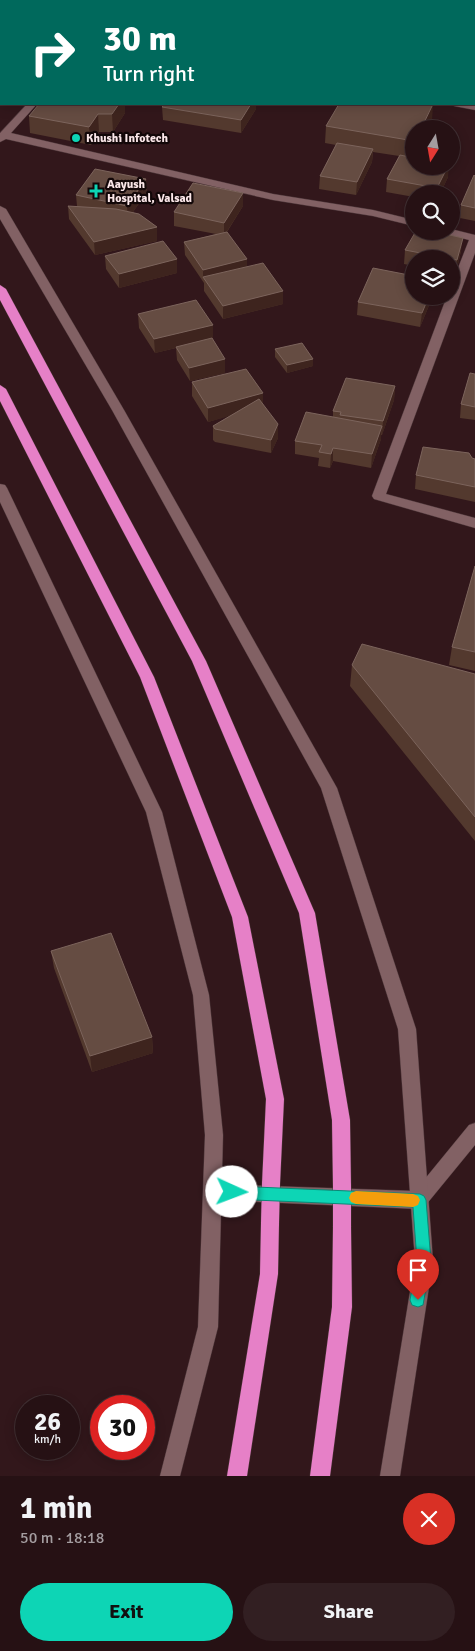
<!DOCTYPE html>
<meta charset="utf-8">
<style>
body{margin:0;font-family:Signika,sans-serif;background:#321f22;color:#f1f3f6;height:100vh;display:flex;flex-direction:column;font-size:19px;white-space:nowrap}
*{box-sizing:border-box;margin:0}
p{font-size:16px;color:#a49da0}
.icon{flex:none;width:28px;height:28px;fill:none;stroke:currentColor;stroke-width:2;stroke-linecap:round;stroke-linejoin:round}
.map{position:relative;height:1476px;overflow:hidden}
.details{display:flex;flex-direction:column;background:#261114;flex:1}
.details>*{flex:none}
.banner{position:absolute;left:0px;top:0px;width:475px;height:105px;box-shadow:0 2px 12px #0003,0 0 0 1px #423134;background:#00695c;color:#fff;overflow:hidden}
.needle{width:32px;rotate:191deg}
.controls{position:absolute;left:405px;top:120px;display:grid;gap:10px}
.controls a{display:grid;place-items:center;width:55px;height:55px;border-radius:50%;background:#261114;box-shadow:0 2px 12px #0003,0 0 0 1px #423134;font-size:25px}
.speed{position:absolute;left:15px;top:1395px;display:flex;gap:10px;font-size:25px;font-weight:700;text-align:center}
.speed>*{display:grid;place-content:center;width:65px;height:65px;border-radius:50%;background:#261114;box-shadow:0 2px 12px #0003,0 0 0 1px #423134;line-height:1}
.speed small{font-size:12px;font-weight:400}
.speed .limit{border:8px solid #d22;background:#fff;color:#111}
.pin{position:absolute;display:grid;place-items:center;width:42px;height:42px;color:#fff;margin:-51px -21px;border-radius:50% 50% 50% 0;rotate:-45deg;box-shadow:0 0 5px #0007}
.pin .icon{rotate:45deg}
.me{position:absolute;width:55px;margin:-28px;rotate:92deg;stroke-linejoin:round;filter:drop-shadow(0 0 4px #0008)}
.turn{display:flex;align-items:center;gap:18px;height:105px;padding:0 20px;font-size:22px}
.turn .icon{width:65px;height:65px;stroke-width:2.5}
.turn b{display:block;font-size:35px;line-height:42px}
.round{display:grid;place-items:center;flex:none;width:52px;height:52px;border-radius:26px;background:#321f22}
.overview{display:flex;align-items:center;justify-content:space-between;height:85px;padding:0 20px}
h1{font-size:30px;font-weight:700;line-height:38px}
.action{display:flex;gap:10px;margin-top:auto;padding:10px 20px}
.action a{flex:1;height:58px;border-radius:30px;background:#0dd5b5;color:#111;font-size:20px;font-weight:700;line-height:58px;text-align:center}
.action a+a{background:#321f22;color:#f1f3f6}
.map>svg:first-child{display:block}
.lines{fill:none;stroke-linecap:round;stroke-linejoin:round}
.street-casing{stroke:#4b3538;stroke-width:1}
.secondary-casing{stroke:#4b3538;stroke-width:1}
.highway-casing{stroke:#4b3538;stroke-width:1}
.street{fill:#826164;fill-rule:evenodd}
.secondary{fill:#826164;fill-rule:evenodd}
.highway{fill:#e680c7;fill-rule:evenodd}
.highway-bridge-casing{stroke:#4b3538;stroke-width:19;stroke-linecap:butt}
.highway-bridge{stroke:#e680c7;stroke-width:18}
.wall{fill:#53392e}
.shaded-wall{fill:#3e241e}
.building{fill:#654c42;stroke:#7c645c}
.route{fill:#0dd5b5;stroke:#088a76}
.slow{fill:#f59e0b}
.poi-dot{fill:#0dd5b5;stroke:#120708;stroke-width:2}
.labels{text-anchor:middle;stroke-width:4.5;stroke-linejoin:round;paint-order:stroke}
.far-poi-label{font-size:12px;font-weight:bold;fill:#fbe7e9;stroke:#120708;text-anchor:start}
</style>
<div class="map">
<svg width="475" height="1476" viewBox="0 0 475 1476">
<rect width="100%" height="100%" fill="#32171b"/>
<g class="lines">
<defs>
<g id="street">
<path d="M27 104H37L11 133 273 194 373 210 414 220V226L373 216 273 200 6 139 0 142V133Z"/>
<path d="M453 104H475V110L454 106Z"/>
<path d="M451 229 475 235V253L386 494 475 518V528L374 499 372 496 447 296H451V286L469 240 442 233 441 231H451Z"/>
<path d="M475 1123V1145L425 1206 419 1209 213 1200 207 1198 204 1192 207 1186 213 1184 415 1191 469 1125Z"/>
</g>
<g id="secondary">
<path d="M0 206 6 209 124 410 337 788 416 1029 433 1261 400 1476H380L415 1261 398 1029 321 788 112 410 0 219Z"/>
<path d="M0 484 5 485 7 488 162 812 209 995 223 1135 218 1327 180 1476H160L198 1327 205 1135 193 995 146 812 0 502Z"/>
</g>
<g id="highway">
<path d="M0 285 6 289 206 661 315 913 350 1120 351 1187 348 1193 342 1195 336 1193 333 1187 332 1120 299 913 192 661 0 300Z"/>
<path d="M0 385 6 389 154 677 248 917 284 1099 280 1184 277 1190 271 1192 265 1190 262 1184 266 1099 232 917 140 677 0 401Z"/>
<path d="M270 1214 277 1217 279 1223 278 1274 247 1476H227L260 1274 261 1223 263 1217Z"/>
<path d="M342 1218 349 1221 351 1227 352 1307 330 1476H310L332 1307 333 1227 335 1221Z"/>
</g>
</defs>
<use href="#street" class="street-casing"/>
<use href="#secondary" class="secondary-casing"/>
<use href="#highway" class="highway-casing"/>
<use href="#street" class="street"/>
<use href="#secondary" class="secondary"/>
<use href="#highway" class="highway"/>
<defs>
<g id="highway-bridge">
<path d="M342 1187V1227"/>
<path d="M270 1223 271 1184"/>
</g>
</defs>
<use href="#highway-bridge" class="highway-bridge-casing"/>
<use href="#highway-bridge" class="highway-bridge"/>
</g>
<g class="wall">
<path d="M290 0H330L329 1H290Z"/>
<path d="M347 0H394L393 1H347Z"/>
<path d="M415 0H437L436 1H423Z"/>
<path d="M450 0H475V2L474 4V1H450Z"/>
<path d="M165 104H256V109L241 133 163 120 162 107Z"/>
<path d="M125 113 113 132H99L91 145 30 133 29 116Z"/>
<path d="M432 121 428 129H414L413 158 448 177 440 194H414V197L386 192 387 179 399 156 373 152 372 162 356 195 319 189 320 176 336 145 325 143 326 126Z"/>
<path d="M475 176V221L460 218 461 205Z"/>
<path d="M146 179 147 192 133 212 157 227V241L95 255 69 219 68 206H77L76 195Z"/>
<path d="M243 206 227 232 247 267 283 304 223 319 204 291V283L185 255 184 242 216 234 174 226V212Z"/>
<path d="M405 250 461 251 456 273H451V259H414V266L404 264Z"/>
<path d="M105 256 177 259V273L119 288 106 269Z"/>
<path d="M414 296H433L420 327 357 315 358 302Z"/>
<path d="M138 314 213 325V339H212L225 373 190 381 177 360 176 348 155 353 139 328Z"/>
<path d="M275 349 313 359V366L287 373 275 357Z"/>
<path d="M475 374V420L460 418 461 404Z"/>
<path d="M192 382 263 404 278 438 271 453 215 442 213 440V426L231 415 208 422 192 396Z"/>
<path d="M395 386 394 400 382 435H381V439L371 468 333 461 330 468 318 466 319 458 295 454V441L333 417V411Z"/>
<path d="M472 458 475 459V502L415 489 416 475Z"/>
<path d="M475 566V671L449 665 452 647Z"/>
<path d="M352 665 475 674V841L350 686Z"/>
<path d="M51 951 152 1037 153 1053 92 1072 54 968Z"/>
</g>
<g class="shaded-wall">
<path d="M80 0H94L93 1H79Z"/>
<path d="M119 104H125V113L113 132 112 114Z"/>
<path d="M251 104H256V109L241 133V120Z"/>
<path d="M433 104 432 121 428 129H421Z"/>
<path d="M98 114 99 132 91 145 89 127Z"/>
<path d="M373 149 372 162 356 195 357 182Z"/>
<path d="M448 166H449L448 177 440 194H437V188Z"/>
<path d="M146 179 147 192 128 219 127 206Z"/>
<path d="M243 193V206L224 236V223Z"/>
<path d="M157 227V241L95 255 94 242Z"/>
<path d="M463 238 461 251 456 273 457 260Z"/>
<path d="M177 259V273L119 288V274Z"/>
<path d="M247 259V273L203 277V270Z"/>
<path d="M283 291V304L223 319V306Z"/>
<path d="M429 296H433L420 327 422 313Z"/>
<path d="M213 325V339L155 353 154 339Z"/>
<path d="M225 359V373L190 381 189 368Z"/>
<path d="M313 359V366L287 373V365Z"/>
<path d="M395 386 394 400 382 435 383 421Z"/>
<path d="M263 393V407L208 422V408Z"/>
<path d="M278 424V438L271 453V440Z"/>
<path d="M382 426 381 439 371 468 372 454Z"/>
<path d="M333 448V461L330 468 331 454Z"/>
<path d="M152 1037 153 1053 92 1072 90 1056Z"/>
</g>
<g class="building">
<path d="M20 0H80L79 1H26Z"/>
<path d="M246 0H257L263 1H245Z"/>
<path d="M39 104H119L112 114H98L89 127 29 116Z"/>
<path d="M165 104H251L241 120 162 107Z"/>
<path d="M339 104H433L421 129H414V141L326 126Z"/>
<path d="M337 143 373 149 357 182 320 176Z"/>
<path d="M400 155 414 158V166H448L437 188 387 179Z"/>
<path d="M95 169 146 179 127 206 76 195Z"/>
<path d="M474 175 475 176V208L461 205Z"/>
<path d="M193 183 243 193 224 223 174 212Z"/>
<path d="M68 206 116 209 139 214 157 227 94 242Z"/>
<path d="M416 231H432L463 238 457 260 405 250Z"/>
<path d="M227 232 247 259 203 270 184 242Z"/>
<path d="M163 241 177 259 119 274 105 256Z"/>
<path d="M263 263 283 291 223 306 203 277Z"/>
<path d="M373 268 414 276V296H429L422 313 358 302Z"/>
<path d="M196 300 213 325 154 339 138 314Z"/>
<path d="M212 338 225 359 189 368 176 347Z"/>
<path d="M302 343 313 359 287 365 275 349Z"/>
<path d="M246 369 263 393 208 408 192 382Z"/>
<path d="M470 373 475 374V407L461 404Z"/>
<path d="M346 378 395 386 383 421 340 415 341 412 333 411Z"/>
<path d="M259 399 278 424 271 440 215 429 213 426Z"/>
<path d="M306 412 382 426 372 454 333 448 331 454 319 452 322 445 295 441Z"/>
<path d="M423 447 469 453 472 458 475 459V487L416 475Z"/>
<path d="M475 566V652L452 647Z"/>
<path d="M362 644 475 674V817L352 665Z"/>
<path d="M111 933 152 1037 90 1056 51 951Z"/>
</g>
<path class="route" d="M232 1186 420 1194 424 1196 426 1200 431 1261 423 1305 418 1307 412 1305 410 1300 417 1261 413 1207 232 1199 227 1197 225 1192 227 1188Z"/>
<path class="slow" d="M356 1191 413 1194 418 1196 420 1200 418 1205 413 1207 356 1204 351 1202 349 1198 351 1193Z"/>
<g class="poi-dot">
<circle cx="76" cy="138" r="5"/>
<path d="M93.5 183.5h5v5h5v5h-5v5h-5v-5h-5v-5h5z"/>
</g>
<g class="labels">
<g class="far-poi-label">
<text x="86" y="142">Khushi Infotech</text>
<text x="107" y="188">Aayush<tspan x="107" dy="14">Hospital, Valsad</tspan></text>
</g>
</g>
</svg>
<div class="controls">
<a><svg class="needle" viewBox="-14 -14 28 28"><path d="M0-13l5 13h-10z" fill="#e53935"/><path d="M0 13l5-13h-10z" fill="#a49da0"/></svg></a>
<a><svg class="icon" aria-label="search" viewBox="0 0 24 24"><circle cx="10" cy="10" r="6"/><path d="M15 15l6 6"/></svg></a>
<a><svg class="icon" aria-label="layers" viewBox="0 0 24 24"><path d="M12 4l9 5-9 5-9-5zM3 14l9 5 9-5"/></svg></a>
</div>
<div class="speed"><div>26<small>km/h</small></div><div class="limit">30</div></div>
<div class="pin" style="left:418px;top:1300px;background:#d93025"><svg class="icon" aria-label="arrive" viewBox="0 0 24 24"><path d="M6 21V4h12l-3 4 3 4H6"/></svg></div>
<svg class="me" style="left:232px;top:1192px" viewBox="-20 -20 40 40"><circle r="19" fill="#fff"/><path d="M0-13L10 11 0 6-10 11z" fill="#0dd5b5"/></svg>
<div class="banner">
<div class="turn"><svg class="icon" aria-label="right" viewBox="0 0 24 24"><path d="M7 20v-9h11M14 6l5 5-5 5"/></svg><div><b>30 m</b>Turn right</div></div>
</div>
</div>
<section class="details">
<div class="overview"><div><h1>1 min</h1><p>50 m · 18:18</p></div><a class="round" style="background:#d93025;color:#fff"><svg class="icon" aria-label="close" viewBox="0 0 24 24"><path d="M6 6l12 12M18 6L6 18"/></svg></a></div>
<div class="action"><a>Exit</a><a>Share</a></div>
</section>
